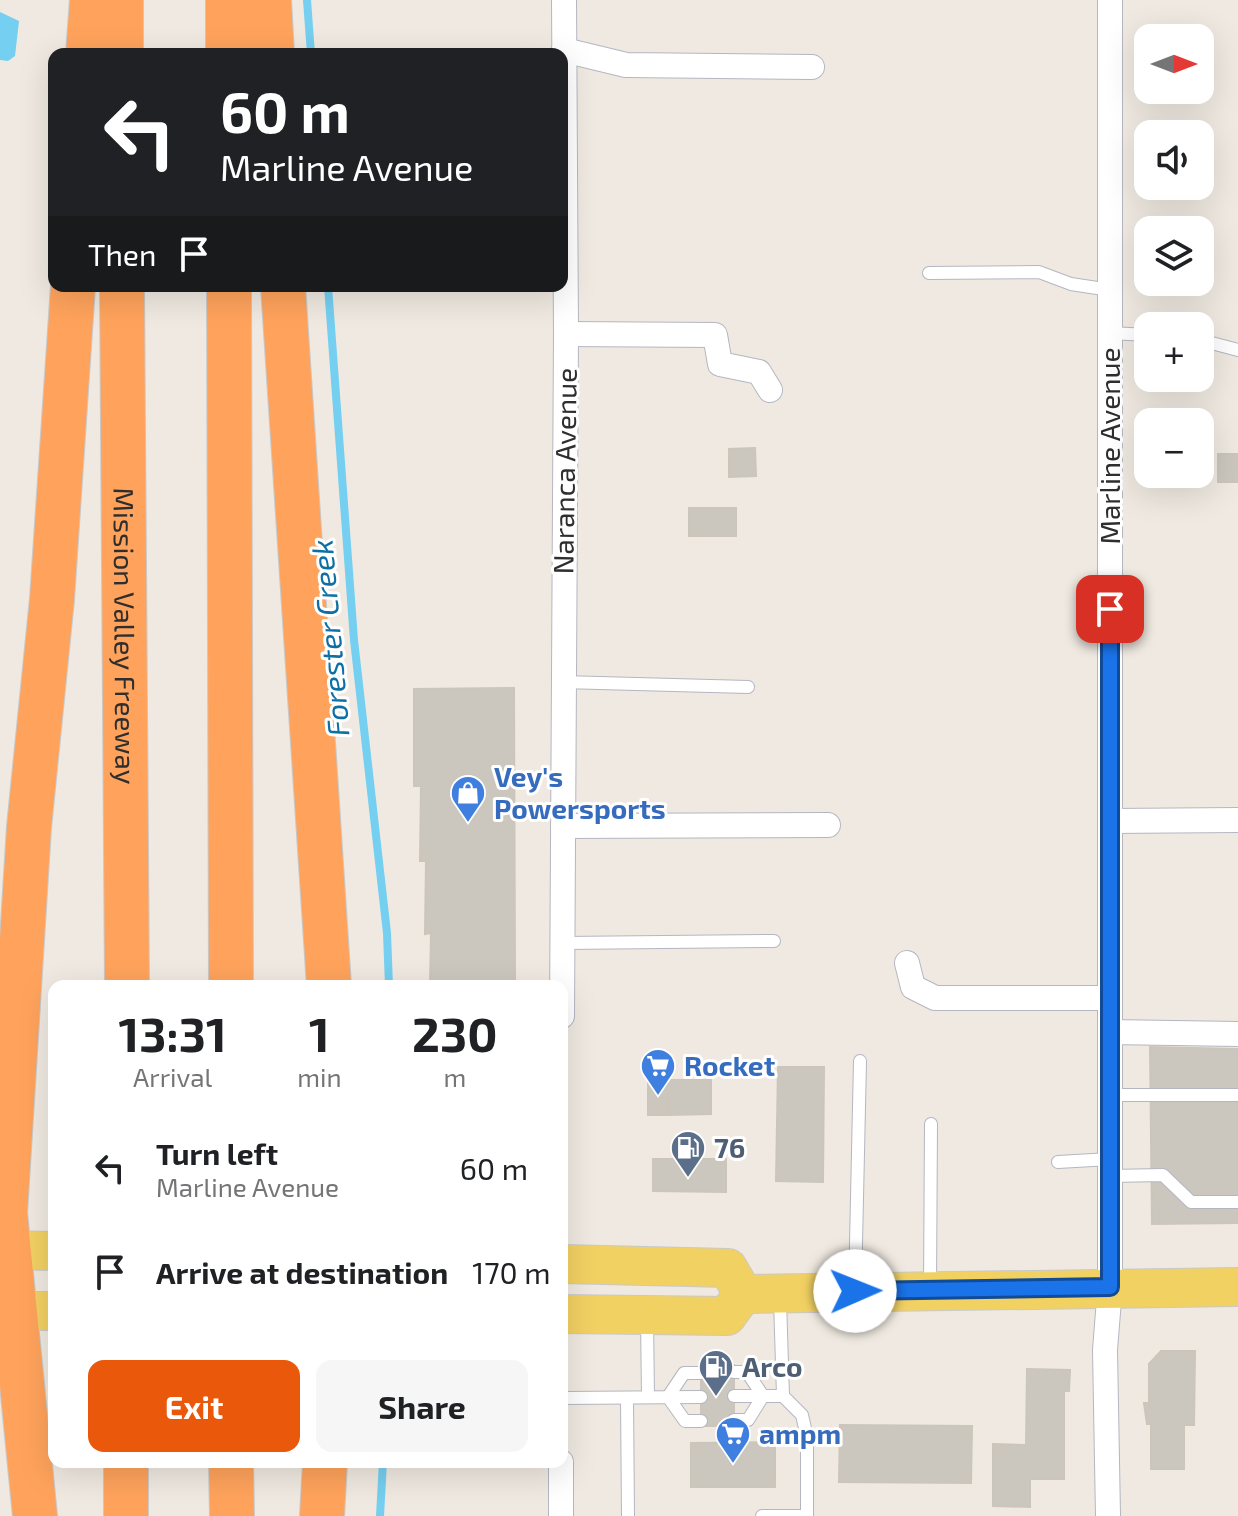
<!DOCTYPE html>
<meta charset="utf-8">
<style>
body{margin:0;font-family:"Exo 2",sans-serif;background:#f6f6f6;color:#202124;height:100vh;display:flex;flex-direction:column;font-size:30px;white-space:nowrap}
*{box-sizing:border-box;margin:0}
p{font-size:26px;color:#757577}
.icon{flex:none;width:44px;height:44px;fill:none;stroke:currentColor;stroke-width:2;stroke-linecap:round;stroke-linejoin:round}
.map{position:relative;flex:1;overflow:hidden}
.drawer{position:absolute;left:48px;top:980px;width:520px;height:488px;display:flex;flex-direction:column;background:#fff;border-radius:16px;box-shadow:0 8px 32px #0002}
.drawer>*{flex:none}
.banner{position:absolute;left:48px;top:48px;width:520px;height:244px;border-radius:16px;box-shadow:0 8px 32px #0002;background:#202124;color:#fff;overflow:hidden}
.needle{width:52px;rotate:90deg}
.tools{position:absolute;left:1134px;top:24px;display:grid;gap:16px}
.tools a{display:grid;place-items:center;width:80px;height:80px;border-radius:16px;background:#fff;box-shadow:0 8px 32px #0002;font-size:40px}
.pin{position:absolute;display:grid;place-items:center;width:68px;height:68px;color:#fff;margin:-34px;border-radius:16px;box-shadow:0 4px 12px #0006}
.me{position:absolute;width:88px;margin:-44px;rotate:89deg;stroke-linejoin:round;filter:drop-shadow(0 0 6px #0008)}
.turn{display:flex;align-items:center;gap:28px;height:168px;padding:0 40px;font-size:36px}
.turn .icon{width:104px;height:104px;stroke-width:2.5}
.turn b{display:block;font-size:56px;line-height:68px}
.then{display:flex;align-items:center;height:76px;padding:0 40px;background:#0003;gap:16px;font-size:30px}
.eta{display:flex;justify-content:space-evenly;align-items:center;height:136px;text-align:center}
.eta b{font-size:48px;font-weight:700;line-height:56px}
.primary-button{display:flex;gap:16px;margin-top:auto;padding:16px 40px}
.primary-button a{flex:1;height:92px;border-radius:16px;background:#ea580c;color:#fff;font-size:32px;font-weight:700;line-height:92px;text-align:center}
.primary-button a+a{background:#f6f6f6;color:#202124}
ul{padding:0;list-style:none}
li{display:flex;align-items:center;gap:24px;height:104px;padding:0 40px}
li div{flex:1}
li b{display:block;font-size:30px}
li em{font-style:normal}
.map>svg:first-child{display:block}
.water{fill:#75cff0}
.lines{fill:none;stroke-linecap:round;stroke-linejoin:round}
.stream{stroke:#75cff0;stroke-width:8}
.building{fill:#cbc7bf;stroke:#cbc5ba;stroke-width:2}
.service-casing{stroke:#b4b7c1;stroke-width:14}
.minor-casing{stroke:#b4b7c1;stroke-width:26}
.primary-casing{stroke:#c9c9c9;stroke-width:40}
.motorway-casing{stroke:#c9c9c9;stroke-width:46}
.service{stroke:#fff;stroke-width:12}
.minor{stroke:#fff;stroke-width:24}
.primary{stroke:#f2d163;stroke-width:38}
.motorway{stroke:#ffa35c;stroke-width:44}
.route-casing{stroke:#114b97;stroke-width:20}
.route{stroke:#1a73e8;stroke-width:14}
.labels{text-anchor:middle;stroke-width:6;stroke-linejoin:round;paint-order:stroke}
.street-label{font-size:28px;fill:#2e2e2e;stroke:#fff}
.shop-label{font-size:28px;font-weight:bold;fill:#366cbe;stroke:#fff;text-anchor:start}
.service-label{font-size:28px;font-weight:bold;fill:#4e5e75;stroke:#fff;text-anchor:start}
.water-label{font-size:30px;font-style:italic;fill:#0d6fa3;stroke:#fff}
</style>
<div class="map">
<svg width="1238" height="1516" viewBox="0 0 1238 1516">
<rect width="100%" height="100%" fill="#efe9e1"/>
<path class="water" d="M0 12 19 21 15 56 8 61 0 60Z"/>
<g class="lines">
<g class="stream">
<path d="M307 0 311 54"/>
<path d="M328 286 354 640 387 933 389 986"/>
<path d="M380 1516 383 1462"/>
</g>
</g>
<g class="building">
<path d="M755 448 756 476 729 477V449Z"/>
<rect x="1218" y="454" width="20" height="28"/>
<rect x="689" y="508" width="47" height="28"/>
<path d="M514 688 515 986H430L431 933 425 934 426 861H420L421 786H414V689Z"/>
<path d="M1150 1047 1238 1049V1223L1152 1224Z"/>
<path d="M778 1067H824L823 1182 776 1181Z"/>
<rect x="648" y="1080" width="20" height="35"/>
<path d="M668 1080H711V1114L668 1115Z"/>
<path d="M653 1159H726V1192L653 1191Z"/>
<path d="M1161 1351H1195L1194 1425H1184V1469H1151V1424H1147L1144 1403H1149V1364Z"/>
<rect x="701" y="1365" width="33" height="61"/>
<path d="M1027 1369 1070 1370 1069 1391H1064V1479H1030V1507L993 1506V1444L1026 1445Z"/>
<path d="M840 1425 972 1426 971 1483 839 1482Z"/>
<path d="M775 1442V1487H691V1443Z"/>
</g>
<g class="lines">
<defs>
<g id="service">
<path d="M929 273 1039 272 1071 284 1110 290"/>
<path d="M1110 333 1148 335"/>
<path d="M1200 340 1238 350"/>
<path d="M562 682 748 687"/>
<path d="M563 943 774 941"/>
<path d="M1110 1095H1238"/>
<path d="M1058 1162 1110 1159"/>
<path d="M1110 1176 1163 1175 1191 1202H1238"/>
<path d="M855 1289 860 1061"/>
<path d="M930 1289 931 1124"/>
<path d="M647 1318 648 1397"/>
<path d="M734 1372H747L763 1396 748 1420H734"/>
<path d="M701 1373H684L668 1397 685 1421H701"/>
<path d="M734 1396H783"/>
<path d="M562 1398 701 1397"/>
<path d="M627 1398 628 1516"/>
<path d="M762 1516H807V1437L802 1415 783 1396 780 1300"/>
</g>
<g id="minor">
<path d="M564 50 626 65 812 67"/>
<path d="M566 334 715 335 720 364 759 372 770 390"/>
<path d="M1110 821 1238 820"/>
<path d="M563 826 828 825"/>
<path d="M907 963 913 987 935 998H1110"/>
<path d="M562 1016 566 334 564 0"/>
<path d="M1110 1032 1238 1034"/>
<path d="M561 1462V1516"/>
<path d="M1108 1516 1105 1350 1110 1287V0"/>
</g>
<g id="primary">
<path d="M0 1250 54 1251"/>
<path d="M562 1264 728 1268 743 1294"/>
<path d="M743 1294 1238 1287"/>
<path d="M0 1311H54"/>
<path d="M562 1314 727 1316 743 1294"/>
</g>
<g id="motorway">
<path d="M121 0V54"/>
<path d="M228 0V54"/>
<path d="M269 0 272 54"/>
<path d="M88 54 92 0"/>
<path id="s1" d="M122 286 127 986"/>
<path d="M229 286 231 986"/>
<path d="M283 286 329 986"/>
<path d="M231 1462 232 1516"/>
<path d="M35 1516 5 1213 29 827 52 599 73 286"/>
<path d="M126 1516V1462"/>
<path d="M322 1516 325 1462"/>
</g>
</defs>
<use href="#service" class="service-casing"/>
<use href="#minor" class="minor-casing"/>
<use href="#primary" class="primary-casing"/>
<use href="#motorway" class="motorway-casing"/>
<use href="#service" class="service"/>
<use href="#minor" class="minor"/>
<use href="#primary" class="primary"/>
<use href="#motorway" class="motorway"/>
</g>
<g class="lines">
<defs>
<path id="route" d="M855 1291 1110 1287V609"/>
</defs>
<use href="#route" class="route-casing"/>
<use href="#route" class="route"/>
</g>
<defs>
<symbol id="shop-pin" viewBox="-11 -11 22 30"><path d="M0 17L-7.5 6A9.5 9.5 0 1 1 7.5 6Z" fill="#3f7fe0" stroke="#fff"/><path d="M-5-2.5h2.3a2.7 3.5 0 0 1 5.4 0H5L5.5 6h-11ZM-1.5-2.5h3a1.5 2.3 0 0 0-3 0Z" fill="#fff"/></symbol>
<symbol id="supermarket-pin" viewBox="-11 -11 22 30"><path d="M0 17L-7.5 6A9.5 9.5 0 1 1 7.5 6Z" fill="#3f7fe0" stroke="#fff"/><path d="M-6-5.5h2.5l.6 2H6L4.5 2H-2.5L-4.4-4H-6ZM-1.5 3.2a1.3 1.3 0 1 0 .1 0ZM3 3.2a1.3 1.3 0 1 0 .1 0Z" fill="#fff"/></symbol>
<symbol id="fuel-pin" viewBox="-11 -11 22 30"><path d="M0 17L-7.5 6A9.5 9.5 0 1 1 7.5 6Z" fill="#5c6f8a" stroke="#fff"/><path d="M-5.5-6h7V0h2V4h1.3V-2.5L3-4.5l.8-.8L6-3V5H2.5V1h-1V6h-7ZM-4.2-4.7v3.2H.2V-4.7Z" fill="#fff"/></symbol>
</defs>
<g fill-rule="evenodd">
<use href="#shop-pin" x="448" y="773" width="40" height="54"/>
<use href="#supermarket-pin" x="638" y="1046" width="40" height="54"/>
<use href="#fuel-pin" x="668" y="1128" width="40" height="54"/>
<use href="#fuel-pin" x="696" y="1347" width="40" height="54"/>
<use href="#supermarket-pin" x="713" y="1414" width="40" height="54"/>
</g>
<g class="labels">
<g class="street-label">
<text transform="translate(1110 446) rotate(-90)" y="10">Marline Avenue</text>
<text transform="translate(565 471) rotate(-89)" y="10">Naranca Avenue</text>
<text dy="10" stroke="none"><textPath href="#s1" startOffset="350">Mission Valley Freeway</textPath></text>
</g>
<g class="shop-label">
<text x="494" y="787">Vey's<tspan x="494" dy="32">Powersports</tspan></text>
<text x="684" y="1076">Rocket</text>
<text x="759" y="1444">ampm</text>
</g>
<g class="service-label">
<text x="714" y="1158">76</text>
<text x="742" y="1377">Arco</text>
</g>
<g class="water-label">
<text transform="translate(331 638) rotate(-95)" y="10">Forester Creek</text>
</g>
</g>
</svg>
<div class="tools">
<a><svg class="needle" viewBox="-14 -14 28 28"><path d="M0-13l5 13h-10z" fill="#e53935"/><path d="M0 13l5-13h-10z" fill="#757577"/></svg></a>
<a><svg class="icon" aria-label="sound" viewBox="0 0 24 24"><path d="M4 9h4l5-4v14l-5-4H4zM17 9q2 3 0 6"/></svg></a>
<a><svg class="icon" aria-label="layers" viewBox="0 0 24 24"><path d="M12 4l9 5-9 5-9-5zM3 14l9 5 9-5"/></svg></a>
<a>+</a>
<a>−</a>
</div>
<div class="pin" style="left:1110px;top:609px;background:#d93025"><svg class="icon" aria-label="arrive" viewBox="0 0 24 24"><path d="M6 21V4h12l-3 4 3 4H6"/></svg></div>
<svg class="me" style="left:855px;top:1291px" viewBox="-20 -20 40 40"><circle r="19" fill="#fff"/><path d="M0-13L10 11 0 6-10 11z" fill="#1a73e8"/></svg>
<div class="banner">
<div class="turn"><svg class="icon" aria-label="left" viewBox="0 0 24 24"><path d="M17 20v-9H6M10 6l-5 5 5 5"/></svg><div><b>60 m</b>Marline Avenue</div></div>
<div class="then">Then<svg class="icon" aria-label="arrive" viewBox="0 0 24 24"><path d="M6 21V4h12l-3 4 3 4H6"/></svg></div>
</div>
<section class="drawer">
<div class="eta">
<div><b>13:31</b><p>Arrival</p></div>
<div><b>1</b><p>min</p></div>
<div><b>230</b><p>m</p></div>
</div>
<ul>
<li><svg class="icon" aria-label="left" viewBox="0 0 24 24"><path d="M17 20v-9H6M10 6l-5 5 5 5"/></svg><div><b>Turn left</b><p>Marline Avenue</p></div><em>60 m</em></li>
<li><svg class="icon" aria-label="arrive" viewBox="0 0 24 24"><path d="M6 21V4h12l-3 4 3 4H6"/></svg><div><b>Arrive at destination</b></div><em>170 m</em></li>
</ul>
<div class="primary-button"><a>Exit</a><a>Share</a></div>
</section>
</div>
